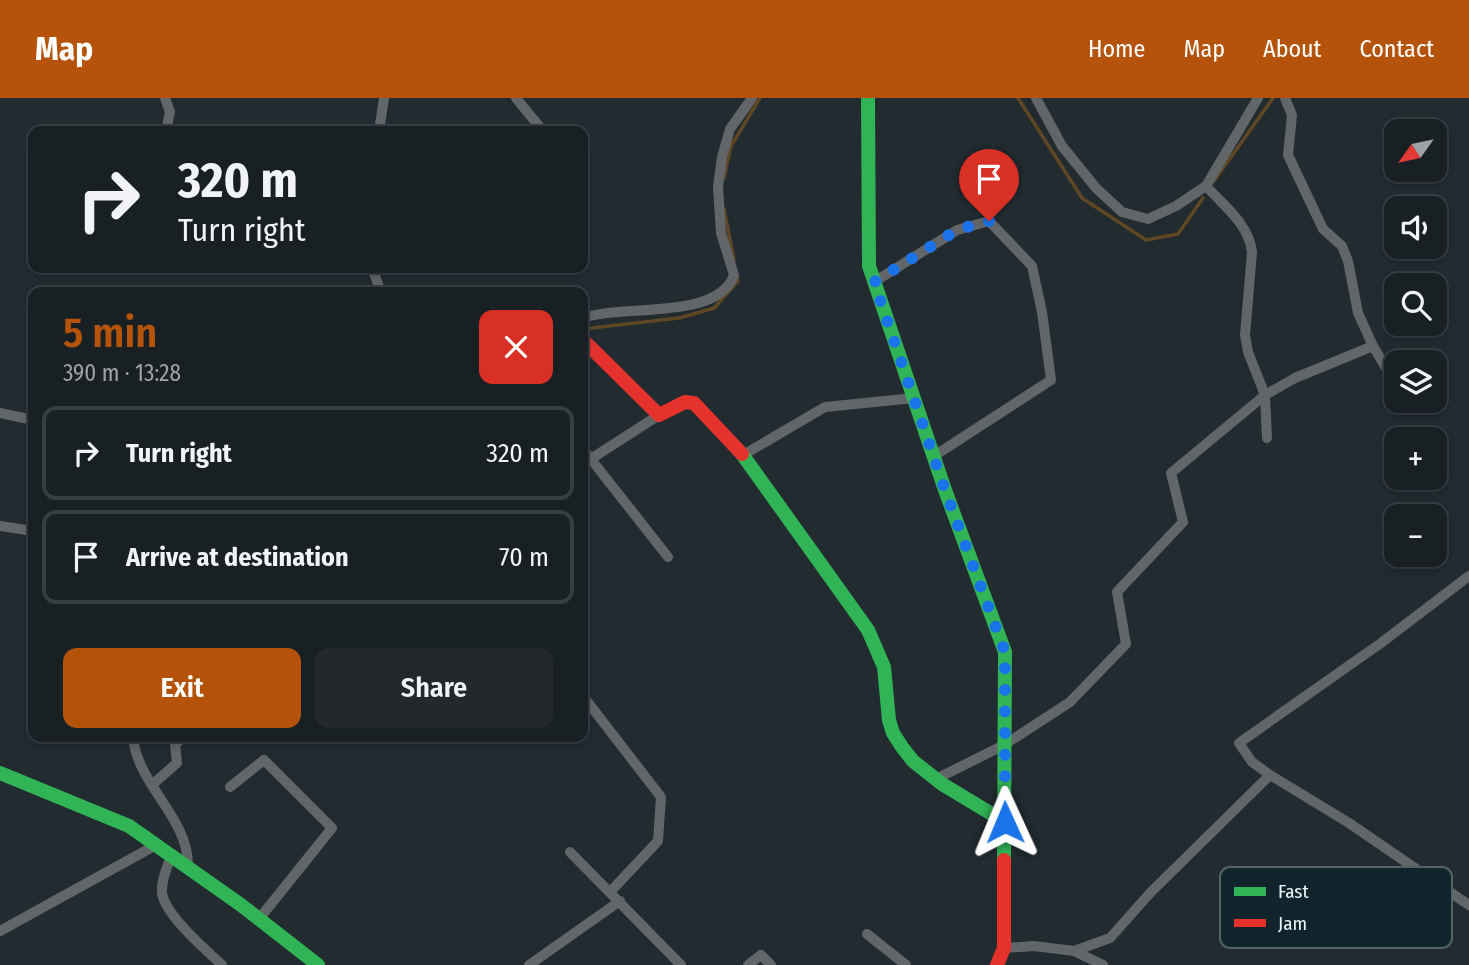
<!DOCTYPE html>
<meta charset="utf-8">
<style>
body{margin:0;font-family:"Fira Sans Condensed",sans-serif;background:#22282c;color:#f1f3f6;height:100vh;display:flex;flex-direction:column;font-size:26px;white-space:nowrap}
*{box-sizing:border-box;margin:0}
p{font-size:23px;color:#9fa3a6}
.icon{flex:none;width:38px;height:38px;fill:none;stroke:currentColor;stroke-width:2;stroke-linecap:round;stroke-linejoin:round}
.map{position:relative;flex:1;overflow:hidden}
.sheet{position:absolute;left:28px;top:189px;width:560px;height:455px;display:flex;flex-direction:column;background:#192024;border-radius:14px;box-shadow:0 4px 10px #0003,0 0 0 2px #373e41}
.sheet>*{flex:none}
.hud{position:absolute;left:28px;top:28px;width:560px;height:147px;border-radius:14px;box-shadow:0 4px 10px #0003,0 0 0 2px #373e41;background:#192024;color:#f1f3f6;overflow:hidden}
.needle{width:46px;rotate:237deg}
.fabs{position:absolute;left:1384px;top:21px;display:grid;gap:14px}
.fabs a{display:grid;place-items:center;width:63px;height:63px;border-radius:14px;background:#192024;box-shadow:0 4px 10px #0003,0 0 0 2px #373e41;font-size:35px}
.pin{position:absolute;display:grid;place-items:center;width:60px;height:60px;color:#fff;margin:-72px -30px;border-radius:50% 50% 50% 0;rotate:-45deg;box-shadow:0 0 7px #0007}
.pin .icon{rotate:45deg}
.me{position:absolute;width:77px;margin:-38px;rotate:359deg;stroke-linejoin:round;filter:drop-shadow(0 0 5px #0008)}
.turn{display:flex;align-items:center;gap:24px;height:147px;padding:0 35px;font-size:32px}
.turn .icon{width:91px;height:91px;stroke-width:2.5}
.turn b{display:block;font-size:49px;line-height:60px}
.round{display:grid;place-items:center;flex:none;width:74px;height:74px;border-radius:14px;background:#22282c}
.head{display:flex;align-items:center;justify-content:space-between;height:119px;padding:0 35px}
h1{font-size:42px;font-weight:600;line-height:52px;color:#b45309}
.button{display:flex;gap:14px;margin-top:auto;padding:14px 35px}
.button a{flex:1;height:80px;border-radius:14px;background:#b45309;color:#fff;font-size:28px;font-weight:600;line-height:80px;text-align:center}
.button a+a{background:#22282c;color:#f1f3f6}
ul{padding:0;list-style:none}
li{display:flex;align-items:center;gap:21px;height:94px;margin:0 14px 10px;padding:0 21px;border:4px solid #373e41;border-radius:14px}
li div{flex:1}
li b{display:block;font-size:26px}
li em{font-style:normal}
header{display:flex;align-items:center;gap:42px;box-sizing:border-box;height:98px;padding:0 35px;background:#b45309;color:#fff}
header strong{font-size:33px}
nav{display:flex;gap:38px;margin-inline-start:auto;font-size:24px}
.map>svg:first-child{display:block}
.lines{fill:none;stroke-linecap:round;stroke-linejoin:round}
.stream{stroke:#5f4724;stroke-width:3.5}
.street{stroke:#626668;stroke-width:10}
.fast{stroke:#30b455;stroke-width:14}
.jam{stroke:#e5322d;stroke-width:14}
.route{stroke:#1a73e8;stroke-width:12;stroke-dasharray:0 21.6}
.key{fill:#11242b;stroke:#52636a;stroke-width:2}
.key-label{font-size:19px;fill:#ebf6fc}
</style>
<header>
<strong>Map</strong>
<nav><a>Home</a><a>Map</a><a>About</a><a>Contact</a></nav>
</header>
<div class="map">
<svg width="1469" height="867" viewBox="0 0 1469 867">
<rect width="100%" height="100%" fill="#212b30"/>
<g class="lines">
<g class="stream">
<path d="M1018 0 1082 100 1146 142 1178 136 1203 100"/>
<path d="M724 80 731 48 760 0"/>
<path d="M1214 83 1273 0"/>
<path d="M724 111 734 162"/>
<path d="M583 231 679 220 714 210 738 183 737 177"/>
</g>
<g class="street">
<path d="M165 0 170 14 166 33"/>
<path d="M516 0 543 33"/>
<path d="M1036 0 1062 48 1096 90 1122 114 1148 121 1176 108 1206 88 1258 0"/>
<path d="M1285 0 1292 17 1288 57 1323 131 1342 148 1348 163 1358 215 1373 248 1396 287"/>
<path d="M379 33 384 0"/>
<path d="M1206 88C1223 107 1249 126 1252 154L1245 237 1248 254 1265 297 1267 340"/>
<path d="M372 170 381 194"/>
<path d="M874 184 957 132 989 123 1032 168 1042 214 1051 282 934 358"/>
<path d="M583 220C622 206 718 223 734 177L721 135 718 89 722 59 730 31 752 0"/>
<path d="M1407 303 1411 309"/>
<path d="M0 315 33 322"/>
<path d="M583 351 668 459"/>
<path d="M743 357 825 309 914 300"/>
<path d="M583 366 659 317"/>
<path d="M0 428 33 433"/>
<path d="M1469 478 1381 545 1239 645 1252 664 1270 677 1349 725 1469 807"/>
<path d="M583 598 661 699 658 743 611 793"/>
<path d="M133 639C137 687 189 719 188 769"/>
<path d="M936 681 1004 647 1070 604 1126 546 1117 494 1183 424 1171 375 1265 297 1295 280 1373 248"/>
<path d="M153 686 177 665 175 646 184 639"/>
<path d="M230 689 264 662 332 730 259 821"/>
<path d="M570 754 681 867"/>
<path d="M171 758C167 770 161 782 162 795 165 817 206 852 222 867"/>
<path d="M0 833 156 747"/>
<path d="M867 836 906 867"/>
<path d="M1004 850 1034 848 1074 853 1103 867"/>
<path d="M1074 853 1110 840 1151 794 1270 677"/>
<path d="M529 867 620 803"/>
<path d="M748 867 761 857 771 867"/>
</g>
<g class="fast">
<path d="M868 0 869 168 945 392 1005 554 1004 762"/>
<path d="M742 356 868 532 884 569 889 622 893 635 902 649 913 663 942 686 1005 724"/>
<path d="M0 675 129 728 241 807 318 867"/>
</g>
<g class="jam">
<path d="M583 242 659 317 685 304 694 305 742 356"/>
<path d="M997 867 1004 850V762"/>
</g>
</g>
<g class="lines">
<path class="route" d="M989 123 957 132 874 184 945 392 1005 554V724"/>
</g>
<rect x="1220" y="769" width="232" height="81" rx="10" class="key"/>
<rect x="1234" y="789" width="32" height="9" fill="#30b455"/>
<rect x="1234" y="821" width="32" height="8" fill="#e5322d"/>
<g class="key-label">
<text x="1278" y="800">Fast</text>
<text x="1278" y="832">Jam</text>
</g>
</svg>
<div class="fabs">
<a><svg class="needle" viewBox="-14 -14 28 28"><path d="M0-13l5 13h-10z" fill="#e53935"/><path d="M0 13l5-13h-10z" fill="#9fa3a6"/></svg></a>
<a><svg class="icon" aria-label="sound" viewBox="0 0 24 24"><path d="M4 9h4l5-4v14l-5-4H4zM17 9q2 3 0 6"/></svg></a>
<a><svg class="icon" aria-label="search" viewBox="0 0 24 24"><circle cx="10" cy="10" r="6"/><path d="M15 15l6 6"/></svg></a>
<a><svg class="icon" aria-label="layers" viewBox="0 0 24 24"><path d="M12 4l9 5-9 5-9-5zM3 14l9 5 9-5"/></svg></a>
<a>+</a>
<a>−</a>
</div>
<div class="pin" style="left:989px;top:123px;background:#d93025"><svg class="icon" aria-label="arrive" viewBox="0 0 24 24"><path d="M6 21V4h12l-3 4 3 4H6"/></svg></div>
<svg class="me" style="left:1005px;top:724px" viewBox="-20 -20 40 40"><path d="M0-17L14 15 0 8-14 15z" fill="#1a73e8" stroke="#fff" stroke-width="4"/></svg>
<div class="hud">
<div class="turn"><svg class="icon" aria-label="right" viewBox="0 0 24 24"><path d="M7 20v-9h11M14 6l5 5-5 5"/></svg><div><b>320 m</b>Turn right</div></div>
</div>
<section class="sheet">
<div class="head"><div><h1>5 min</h1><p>390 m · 13:28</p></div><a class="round" style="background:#d93025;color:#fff"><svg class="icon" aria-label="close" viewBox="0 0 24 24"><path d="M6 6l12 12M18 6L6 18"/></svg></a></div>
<ul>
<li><svg class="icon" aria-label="right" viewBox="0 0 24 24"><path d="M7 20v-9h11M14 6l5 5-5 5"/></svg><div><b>Turn right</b></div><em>320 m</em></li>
<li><svg class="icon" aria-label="arrive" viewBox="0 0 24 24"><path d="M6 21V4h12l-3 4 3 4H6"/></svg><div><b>Arrive at destination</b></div><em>70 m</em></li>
</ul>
<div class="button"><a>Exit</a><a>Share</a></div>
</section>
</div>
